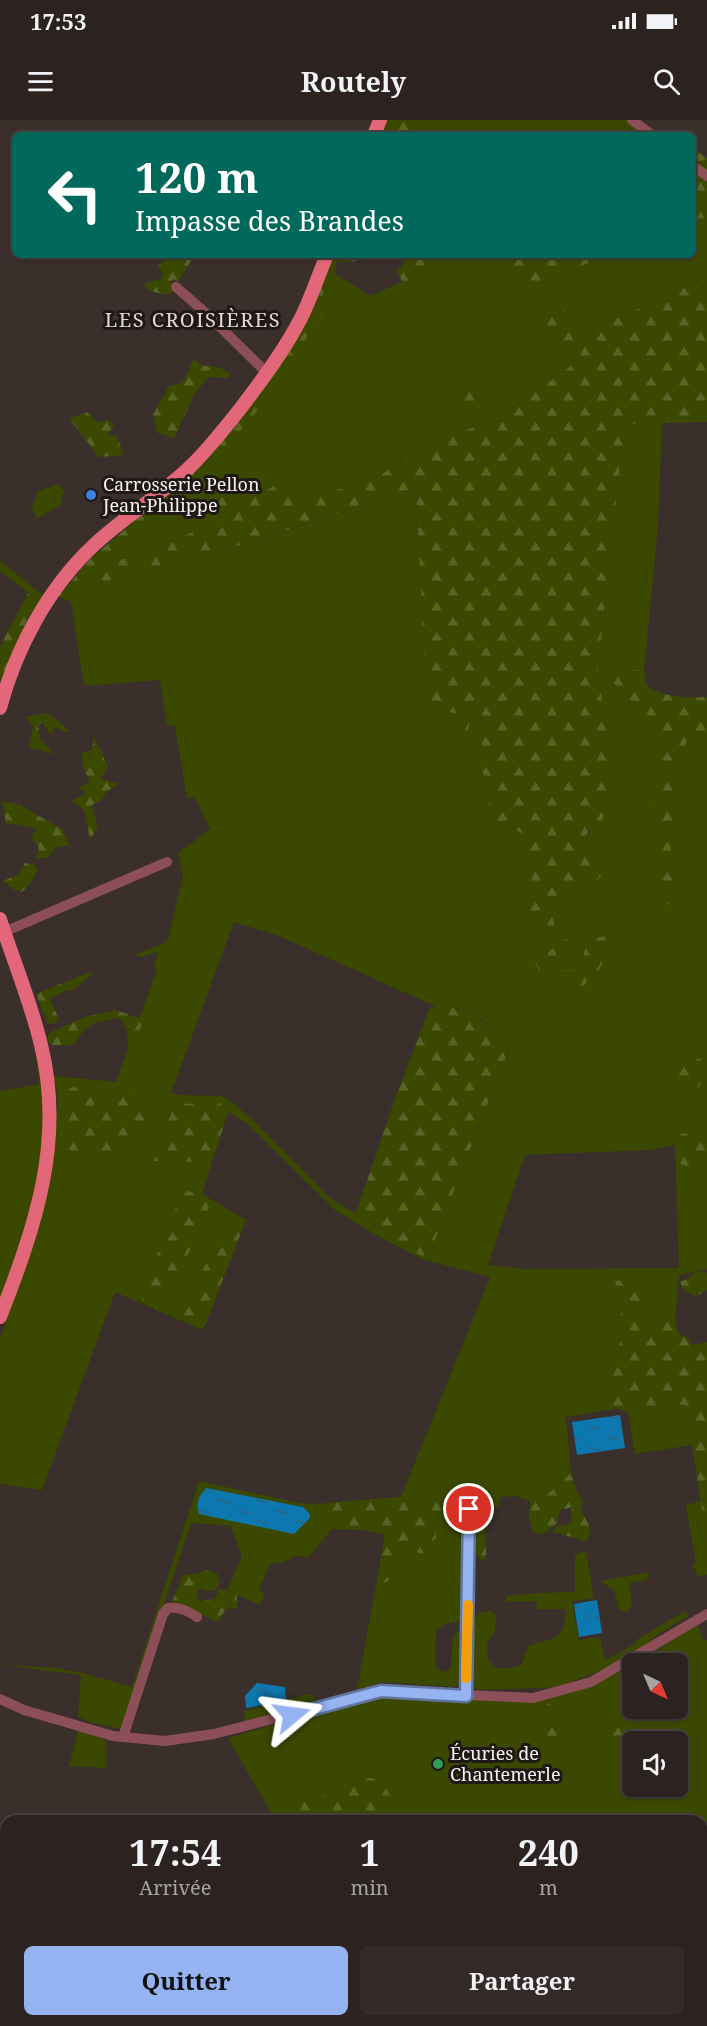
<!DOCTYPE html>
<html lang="fr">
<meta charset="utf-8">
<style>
body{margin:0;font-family:"Noto Serif",serif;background:#342b29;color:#f1f3f6;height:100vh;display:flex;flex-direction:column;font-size:22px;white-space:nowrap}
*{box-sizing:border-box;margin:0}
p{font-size:20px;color:#a6a4a5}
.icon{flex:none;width:33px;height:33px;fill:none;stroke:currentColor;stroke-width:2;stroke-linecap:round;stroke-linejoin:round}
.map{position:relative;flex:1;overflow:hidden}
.sheet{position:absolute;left:0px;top:1695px;width:708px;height:212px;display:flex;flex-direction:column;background:#2c2320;border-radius:18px 18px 0 0;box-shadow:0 2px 4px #0004,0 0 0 2px #48403e}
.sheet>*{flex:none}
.top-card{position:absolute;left:12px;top:12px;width:684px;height:126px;border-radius:9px;box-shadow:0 2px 4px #0004,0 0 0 2px #48403e;background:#00695c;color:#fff;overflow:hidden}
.needle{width:39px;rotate:136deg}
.buttons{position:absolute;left:622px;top:1533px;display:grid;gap:12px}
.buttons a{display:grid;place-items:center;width:66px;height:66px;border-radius:9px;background:#2c2320;box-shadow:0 2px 4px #0004,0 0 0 2px #48403e;font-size:30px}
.pin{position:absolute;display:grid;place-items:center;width:51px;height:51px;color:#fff;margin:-26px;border:3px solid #fff;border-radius:50%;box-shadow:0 2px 6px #0007}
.me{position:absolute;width:66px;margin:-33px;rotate:74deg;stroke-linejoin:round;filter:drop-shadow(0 0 4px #0008)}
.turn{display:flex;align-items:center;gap:21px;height:126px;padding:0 24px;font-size:27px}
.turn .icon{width:78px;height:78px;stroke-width:2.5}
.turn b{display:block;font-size:42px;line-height:51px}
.eta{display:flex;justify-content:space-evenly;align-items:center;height:102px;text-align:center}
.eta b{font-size:36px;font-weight:700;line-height:42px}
.button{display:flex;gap:12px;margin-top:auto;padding:12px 24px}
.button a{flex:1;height:69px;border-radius:9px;background:#95b2f1;color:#111;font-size:24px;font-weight:700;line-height:69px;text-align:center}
.button a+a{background:#342b29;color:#f1f3f6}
.status{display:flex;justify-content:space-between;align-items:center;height:42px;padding:0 30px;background:#2c2320;direction:ltr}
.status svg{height:16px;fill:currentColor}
header{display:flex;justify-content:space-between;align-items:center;height:78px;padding:0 24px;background:#2c2320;font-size:27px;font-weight:700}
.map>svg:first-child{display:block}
.green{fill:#3b4800;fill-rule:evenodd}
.forest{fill:url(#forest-firs)}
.water{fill:url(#water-ripples)}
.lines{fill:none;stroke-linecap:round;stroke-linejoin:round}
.minor{stroke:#8c4f57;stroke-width:10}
.major{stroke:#e26779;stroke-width:14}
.route-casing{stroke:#61749d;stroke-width:15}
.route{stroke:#95b2f1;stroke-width:10}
.slow{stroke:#f59e0b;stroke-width:10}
.shop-dot{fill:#3f7fe0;stroke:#1e1816;stroke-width:2}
.leisure-dot{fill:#2e9e5b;stroke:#1e1816;stroke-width:2}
.labels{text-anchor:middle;stroke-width:6;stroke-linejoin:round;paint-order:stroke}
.poi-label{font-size:18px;fill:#faf3f0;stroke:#1e1816;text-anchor:start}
.neighbourhood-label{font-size:20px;letter-spacing:1.5px;fill:#e5d7d1;stroke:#1e1816}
</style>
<div class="status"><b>17:53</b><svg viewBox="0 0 49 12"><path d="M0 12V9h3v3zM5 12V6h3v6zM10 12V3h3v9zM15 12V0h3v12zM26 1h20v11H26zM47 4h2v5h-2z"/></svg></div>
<header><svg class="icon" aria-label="menu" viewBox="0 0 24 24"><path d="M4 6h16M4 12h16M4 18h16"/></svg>Routely<svg class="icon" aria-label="search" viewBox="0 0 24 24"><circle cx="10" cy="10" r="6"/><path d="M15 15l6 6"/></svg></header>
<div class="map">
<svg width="707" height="1906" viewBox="0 0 707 1906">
<defs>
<pattern id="forest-firs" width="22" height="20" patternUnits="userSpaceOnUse" patternTransform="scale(1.5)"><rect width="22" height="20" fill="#3b4800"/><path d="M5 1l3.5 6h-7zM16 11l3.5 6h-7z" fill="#586326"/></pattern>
<pattern id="water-ripples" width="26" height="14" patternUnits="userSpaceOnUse" patternTransform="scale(1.5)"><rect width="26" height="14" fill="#0d78af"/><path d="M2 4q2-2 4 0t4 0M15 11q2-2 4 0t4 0" fill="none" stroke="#296381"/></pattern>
</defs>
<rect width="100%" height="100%" fill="#3a2f2b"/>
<g class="green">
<path d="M406 0H630L643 13 637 15H419Z"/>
<path d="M707 98V158L582 214 575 209 562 184 549 177 543 166 604 135H693V99Z"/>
<path d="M432 135H507L510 143 521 152 529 173 539 186 543 201 562 226 572 245 506 294 447 318 370 360 307 378C297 374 291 366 280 362L258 375 246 376 215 407 193 412 139 436 106 442 132 419 128 407 194 354 223 324 325 148 371 176 407 159Z"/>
<path d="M628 303H662L658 406 644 551 646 565C664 578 685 578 707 577V1149L679 1155 675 1202 660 1201 642 1203 615 1161 624 1212 614 1238 611 1286 618 1288 566 1297 571 1353 549 1373 505 1377 476 1370 463 1501 445 1504 436 1510 435 1547 443 1552 449 1550 451 1547 453 1514 459 1512 461 1514 460 1559 456 1567 383 1562 357 1570 385 1414 365 1410 332 1409 309 1437 293 1436 285 1442 270 1444 259 1470 264 1474 260 1485 227 1470 242 1437 231 1406 191 1403 122 1609 92 1603 78 1597 81 1555 2 1545 57 1548 82 1553 132 1567 199 1361 300 1383 316 1384 401 1377 490 1157 422 1139 376 1115 335 1090 248 1004 228 992 202 1074 246 1100 203 1210 115 1172 42 1370 0 1364V1218L22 1157 52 1052 58 982 54 956 116 962 157 850 154 848 158 832 141 837 134 835 167 822 183 757 178 733 210 709 195 677 187 678 175 606 167 605 160 560 84 566 71 482 81 470 87 467 172 442 250 423 416 367 426 580 438 591 461 594 467 617 471 593 479 583 485 586 480 601 524 714 523 734 534 744 527 785 528 798 555 809 551 787 575 766 581 746 583 724 607 680V617L598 551 622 326ZM234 802 279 816 435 886C454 880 492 906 509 916L510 926 432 1128 423 1137 389 1118 377 1106 330 1078 252 999 229 980 222 976 178 975 171 973ZM675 1025 679 1148 525 1149 488 1145 525 1035 651 1030Z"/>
<path d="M58 364 65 373 60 378 63 383 37 399 32 389 38 371Z"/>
<path d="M0 441 43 475 40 482 0 451Z"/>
<path d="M35 931C38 941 42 952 43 962 54 1039 25 1113 0 1184V971L39 964Z"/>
<path d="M678 1284 686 1286 692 1325 635 1334 628 1292Z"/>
<path d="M701 1381 707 1421V1455L698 1456 692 1444 696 1443 686 1385Z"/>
<path d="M586 1430 594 1478 572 1481 579 1520 600 1517 605 1540 637 1523 636 1520 685 1491 688 1496 653 1518 647 1526 602 1550 558 1567 480 1570 473 1568C471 1558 469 1512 471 1504 474 1494 481 1492 490 1491L496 1496 495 1511 487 1523 488 1540 496 1548H514L522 1544 528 1526C556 1517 565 1521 565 1489H537L536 1481 506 1482V1476L539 1473 575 1472V1435Z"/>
<path d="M650 1452 646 1460 629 1463 632 1485 628 1492 619 1490 614 1470 600 1461Z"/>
<path d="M698 1505 703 1520H707V1906H476L470 1901 702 1900V1701H276L228 1618 321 1591 377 1577 408 1576 505 1582 538 1580 589 1567 633 1545V1588H678V1544L636 1543ZM633 1622H678V1666H633Z"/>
<path d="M78 1610C110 1620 106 1614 107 1648L69 1646Z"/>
</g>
<g class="forest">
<path d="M385 0H418L424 11 430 15H380Z"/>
<path d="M693 28 707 38V98L693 99Z"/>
<path d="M179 135 192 139 178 162 174 159 171 162 174 171 166 175 147 170 145 163 161 159 163 154 158 146 166 138Z"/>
<path d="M330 135H363C355 144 348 142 337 141L335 153 323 168V195L305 220 296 241 280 258 258 290 217 337 209 338 210 333 266 261Z"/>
<path d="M400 135H424L427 139 413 163 402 161 397 151 404 143Z"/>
<path d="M507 135H604L543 166 549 177 562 184 575 209 582 214 707 158V302L628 304 622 326 598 550 607 617V680L602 703 589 710 583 724 593 731 601 756 595 763 586 761 581 747 575 766 564 784 551 787 555 809 551 812 528 798 527 785 534 744 523 734 524 714 493 701C486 665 472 622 485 586L479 583 471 592 467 619 461 594 438 591 426 581 416 367 249 423 172 442 87 467 81 470 71 482 59 476 90 439 128 407 132 419 107 442 139 436 193 412 215 407 202 386 207 378 220 371 215 359 207 353 142 406 134 402 135 397 199 344 205 343C219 355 238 383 259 374 266 371 273 366 280 362 291 366 297 374 308 378L370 360 447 318 506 294 572 245 562 226 543 201 539 186 529 173 521 153 510 143Z"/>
<path d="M194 239 203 246H215L231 253 228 258 208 257 194 275 174 318 157 313 153 295 169 266 182 263Z"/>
<path d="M473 255 480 259 478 283 469 289 462 281 466 272 461 264Z"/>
<path d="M87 292 98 303 108 300 114 305 108 316H117L124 335 99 337 69 298Z"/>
<path d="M28 473 40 482 29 496 0 561V527Z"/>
<path d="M644 550 646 565C664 578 685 578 707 577V611L690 614 683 630 677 673 678 687 670 709 673 769 670 786 662 779 655 708 662 696 655 685 662 637V612L665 605 643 592 601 551Z"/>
<path d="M48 593 70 611 66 612 55 607 51 615 42 602 38 606 40 619 54 634 29 627 33 606 25 597Z"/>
<path d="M94 616 108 647 101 659 119 664 106 672 102 680 92 685 98 708 90 719 84 690 71 681 86 673 79 667 90 662 83 648 81 633 92 630Z"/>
<path d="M2 681 20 685 63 710 69 726 56 727 48 738H36L39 728 31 717 37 709 16 704H6Z"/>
<path d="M25 743 34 744 37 751 32 761 22 772 13 769 3 761 18 755Z"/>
<path d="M606 816 615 821 596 855 588 854 586 862 579 877H573L562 863 560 852 566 850H581C585 829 583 820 606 816Z"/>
<path d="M562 819 572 821 573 829 567 841 559 842 556 837 553 852 549 855 541 854 535 842V835L549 832Z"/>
<path d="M90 852 93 853 73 870H68L50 878 59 900 55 903 48 904 36 874Z"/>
<path d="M442 883 470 894 509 916 510 926 432 1128 423 1137 389 1118 377 1106 356 1093 391 990 429 889Z"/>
<path d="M115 890 139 898 142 891H147L135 922 128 929C128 918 128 906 120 898 95 902 87 902 74 925H52L47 921 49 913 85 897Z"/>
<path d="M688 938 701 939C707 954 707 956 698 968L678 970 669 961V949L678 941Z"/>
<path d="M73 967C95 973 114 982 134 969L145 974 149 1001 127 1037 88 1035 62 1028 60 1000 63 972Z"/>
<path d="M177 982 209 987 220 983 228 992 213 1039 205 1042 152 1041 168 1017 164 1009Z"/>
<path d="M686 1013 695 1023 707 1019V1049L690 1053 676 1039 675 1025 681 1014Z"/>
<path d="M186 1071 202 1074 210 1082 209 1086 179 1155 166 1172 165 1187 160 1190 142 1182 144 1167 179 1080Z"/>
<path d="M236 1094 244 1105 206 1203 198 1208 176 1198 182 1184Z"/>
<path d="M704 1151 707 1153V1170C698 1178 693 1176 683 1170L680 1162 692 1156 695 1152Z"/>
<path d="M639 1159 642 1203 660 1201 675 1202 679 1214 688 1218 691 1225 707 1222V1421L686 1286 678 1284 628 1292 611 1286 614 1238 624 1212 615 1161Z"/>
<path d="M571 1353 576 1369 583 1382 580 1388C586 1400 595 1409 586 1422L559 1413H552L555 1407 571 1403 572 1387 560 1390 557 1403 544 1414 532 1412 529 1396 530 1381 516 1376 549 1373Z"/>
<path d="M476 1370 501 1376 498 1386 485 1391 486 1439 482 1440 474 1433 448 1424 437 1401 436 1418 422 1434 402 1426 393 1429 391 1460 376 1466 386 1415 365 1410 332 1409 326 1399 328 1383 401 1377 411 1389 420 1391 422 1383 445 1375Z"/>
<path d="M206 1450 217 1453 219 1462 216 1470 207 1471 199 1468 196 1476 200 1481 215 1479 219 1469 237 1474V1488L226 1489 218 1502 200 1494 183 1495 174 1491 172 1482 183 1455 197 1454Z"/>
<path d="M309 1574 314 1576 315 1582 245 1601 244 1591Z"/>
<path d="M546 1581C563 1594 565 1613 557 1633L547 1626 545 1602 548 1590 532 1583Z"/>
<path d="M626 1592H631L637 1609H628L625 1611 624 1634 621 1638 613 1636 605 1626 606 1617 615 1612 618 1607 627 1604 624 1596Z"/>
<path d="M373 1658 387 1669 400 1701H276L274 1698 291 1690 295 1685 333 1672 353 1659Z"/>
<path d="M0 1767 6 1782V1854L0 1856Z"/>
<path d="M537 1901V1900L612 1901 611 1906H536Z"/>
</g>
<g class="water">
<path d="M620 1295 625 1328 577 1335 572 1302Z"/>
<path d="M206 1368 303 1387 310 1394 309 1399 294 1414 199 1394C195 1385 199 1375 206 1368Z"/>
<path d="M597 1480 602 1513 579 1517 574 1484Z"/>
<path d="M257 1563 285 1567 286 1581 246 1588 245 1576Z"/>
</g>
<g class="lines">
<g class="minor">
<path d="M632 0 652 15"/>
<path d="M693 46 707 56"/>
<path d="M176 167 208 195 267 253"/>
<path d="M4 812 167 742"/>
<path d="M466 1576 469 1389"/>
<path d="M0 1579 24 1590 113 1616 165 1621 214 1614 381 1571 533 1578 591 1562 707 1494"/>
<path d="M123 1617 163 1494 168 1488C180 1487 188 1491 197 1497"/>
</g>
<g class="major">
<path d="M374 15 380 0"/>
<path d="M0 588C16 528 48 468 94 425 125 396 163 374 193 344 210 327 225 308 240 289 262 260 284 231 301 198 311 178 318 156 327 135"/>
<path d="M0 799C13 840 31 882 41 925 65 1021 35 1107 0 1197"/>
</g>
</g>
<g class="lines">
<defs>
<path id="route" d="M292 1595 381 1571 466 1576 469 1389"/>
</defs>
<use href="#route" class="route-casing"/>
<use href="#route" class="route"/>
<path class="slow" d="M466 1558 468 1485"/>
</g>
<circle class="shop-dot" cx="91" cy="375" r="6"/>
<circle class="leisure-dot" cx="438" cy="1644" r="6"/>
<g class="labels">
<g class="poi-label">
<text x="103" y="371">Carrosserie Pellon<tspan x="103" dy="21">Jean-Philippe</tspan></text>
<text x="450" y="1640">Écuries de<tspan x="450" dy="21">Chantemerle</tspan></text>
</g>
<g class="neighbourhood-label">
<text x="193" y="207">LES CROISIÈRES</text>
</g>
</g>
</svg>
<div class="buttons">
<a><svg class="needle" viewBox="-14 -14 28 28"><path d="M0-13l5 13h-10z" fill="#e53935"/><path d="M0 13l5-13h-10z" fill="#a6a4a5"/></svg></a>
<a><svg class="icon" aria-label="sound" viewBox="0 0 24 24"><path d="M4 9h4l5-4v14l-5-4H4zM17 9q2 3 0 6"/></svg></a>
</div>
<div class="pin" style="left:469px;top:1389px;background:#d93025"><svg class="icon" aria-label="arrive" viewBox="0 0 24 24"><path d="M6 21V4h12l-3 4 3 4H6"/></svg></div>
<svg class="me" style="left:292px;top:1595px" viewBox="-20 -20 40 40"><path d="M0-17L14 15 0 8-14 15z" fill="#95b2f1" stroke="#fff" stroke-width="4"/></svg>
<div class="top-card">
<div class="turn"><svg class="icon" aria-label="left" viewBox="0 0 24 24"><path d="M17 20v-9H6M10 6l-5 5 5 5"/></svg><div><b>120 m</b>Impasse des Brandes</div></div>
</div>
<section class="sheet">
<div class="eta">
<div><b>17:54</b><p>Arrivée</p></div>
<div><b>1</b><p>min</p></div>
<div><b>240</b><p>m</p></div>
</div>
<div class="button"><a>Quitter</a><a>Partager</a></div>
</section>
</div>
